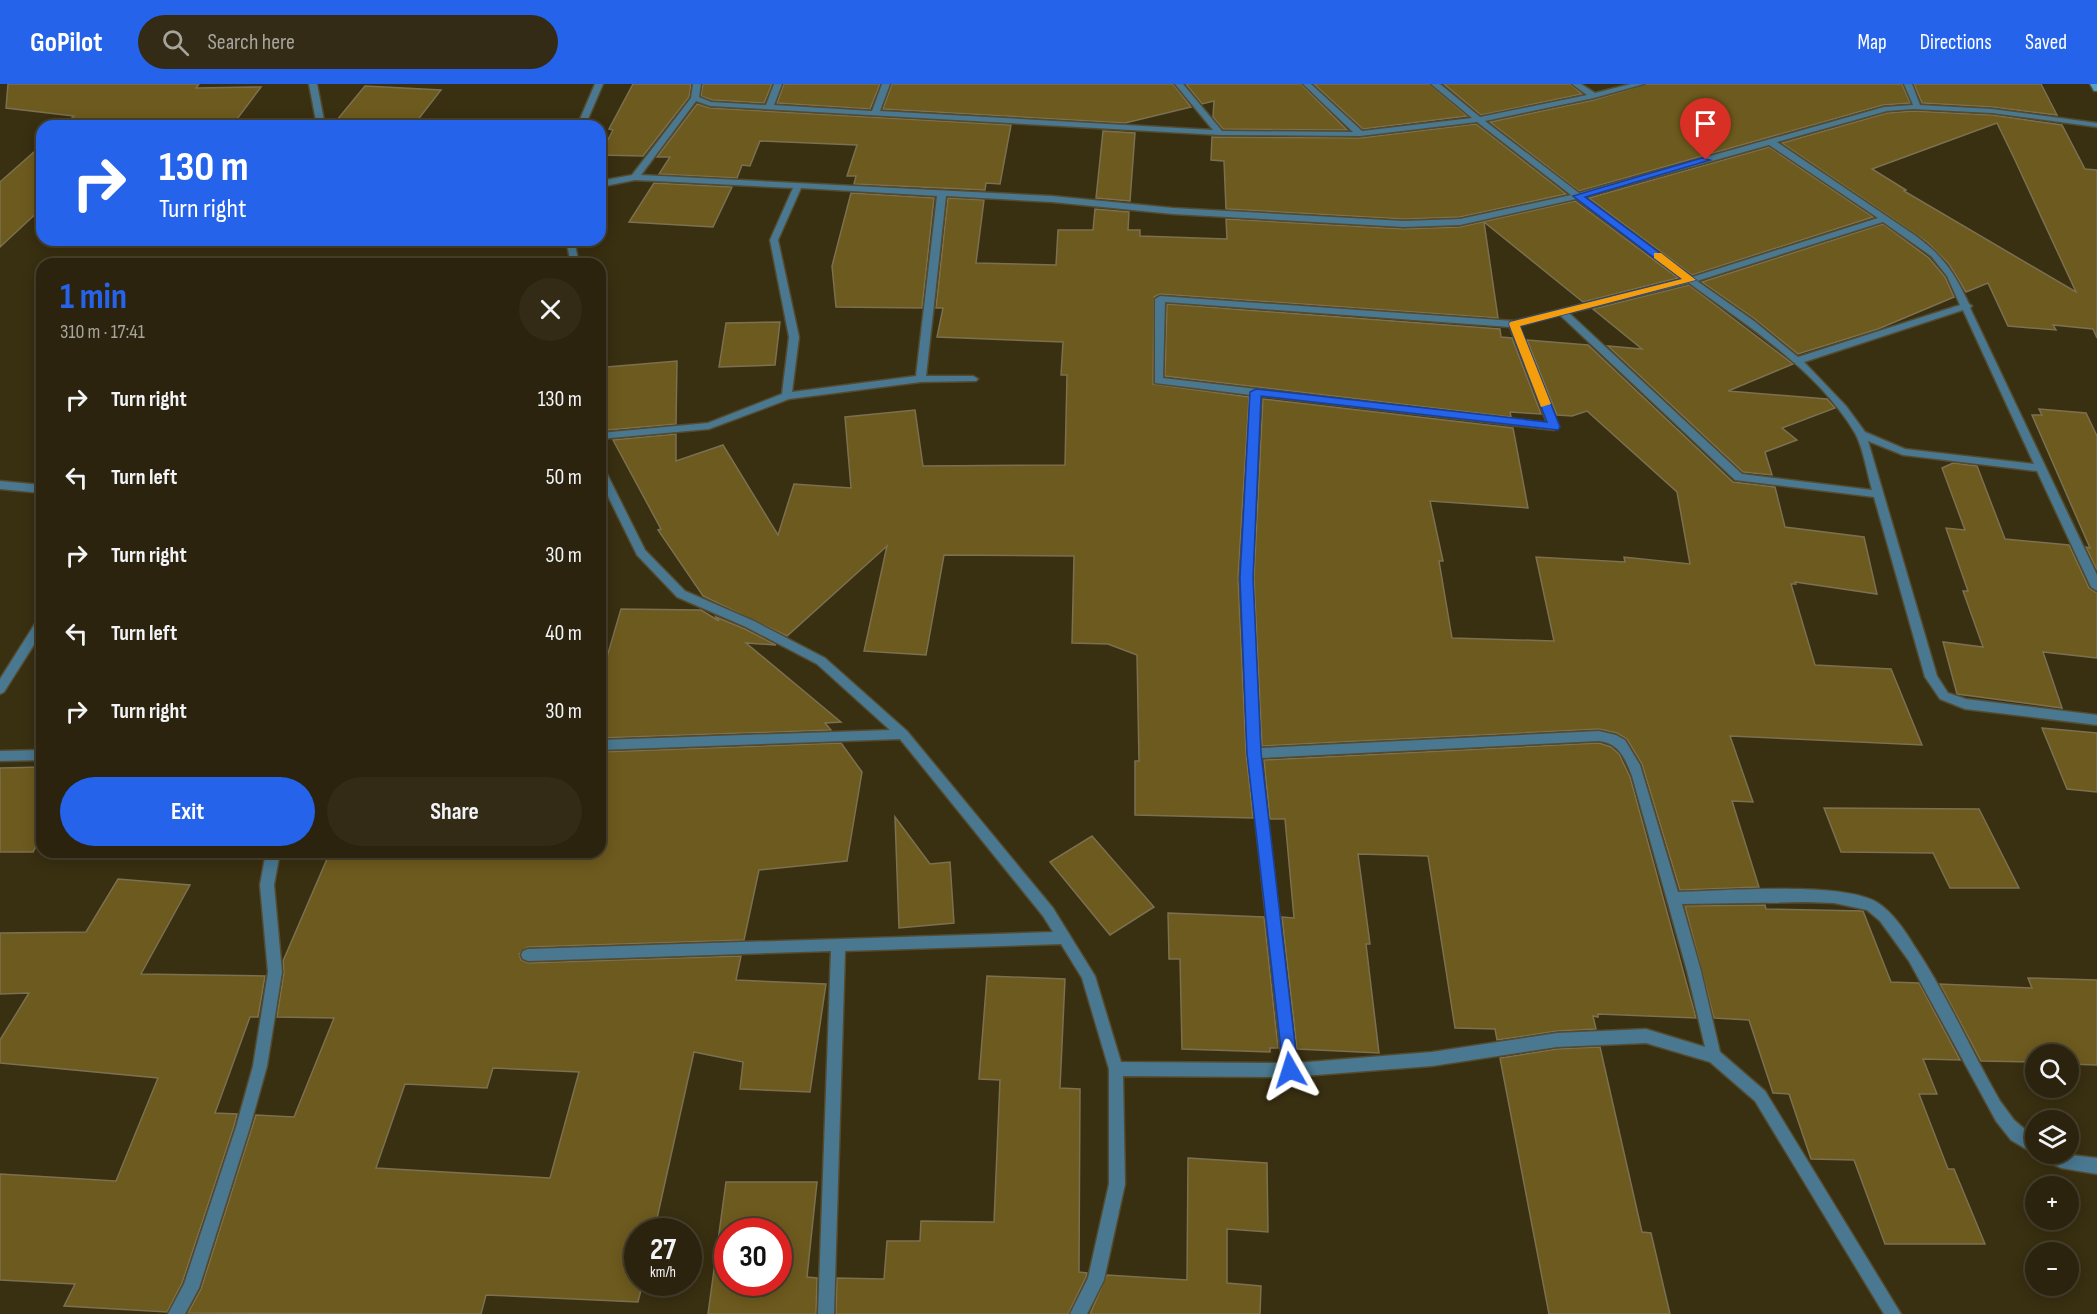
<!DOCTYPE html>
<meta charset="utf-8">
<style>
body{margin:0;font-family:"Sofia Sans Condensed",sans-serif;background:#332b16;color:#f1f3f6;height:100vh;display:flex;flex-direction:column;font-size:22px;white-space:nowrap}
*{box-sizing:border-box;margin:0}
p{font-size:20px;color:#a6a49d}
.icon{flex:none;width:33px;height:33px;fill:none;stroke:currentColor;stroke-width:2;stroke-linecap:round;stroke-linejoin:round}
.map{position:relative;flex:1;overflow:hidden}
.details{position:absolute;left:36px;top:174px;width:570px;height:600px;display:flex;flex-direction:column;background:#2b230d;border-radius:18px;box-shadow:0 3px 15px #0003,0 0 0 2px #47402e}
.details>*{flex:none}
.top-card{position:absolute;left:36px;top:36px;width:570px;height:126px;border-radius:18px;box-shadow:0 3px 15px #0003,0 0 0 2px #47402e;background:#2563eb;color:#fff;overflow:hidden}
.tools{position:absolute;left:2025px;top:960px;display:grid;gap:12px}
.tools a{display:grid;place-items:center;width:54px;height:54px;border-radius:50%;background:#2b230d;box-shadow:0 3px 15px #0003,0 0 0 2px #47402e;font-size:30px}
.speed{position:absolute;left:624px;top:1134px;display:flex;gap:12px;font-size:30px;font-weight:700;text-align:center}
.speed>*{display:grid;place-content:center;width:78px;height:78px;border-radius:50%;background:#2b230d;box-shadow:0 3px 15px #0003,0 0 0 2px #47402e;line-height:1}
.speed small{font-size:15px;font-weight:400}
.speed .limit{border:9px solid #d22;background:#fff;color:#111}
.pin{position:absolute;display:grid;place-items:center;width:51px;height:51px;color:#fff;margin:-62px -26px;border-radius:50% 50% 50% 0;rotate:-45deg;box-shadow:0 0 6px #0007}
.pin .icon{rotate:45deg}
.me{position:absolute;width:66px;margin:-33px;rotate:354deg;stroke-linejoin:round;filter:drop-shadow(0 0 4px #0008)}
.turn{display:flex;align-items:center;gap:21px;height:126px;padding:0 24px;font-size:27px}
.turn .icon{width:78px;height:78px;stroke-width:2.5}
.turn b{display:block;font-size:42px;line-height:51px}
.round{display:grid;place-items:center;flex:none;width:63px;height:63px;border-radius:32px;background:#332b16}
.summary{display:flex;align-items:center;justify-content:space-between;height:102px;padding:0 24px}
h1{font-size:36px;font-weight:700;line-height:45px;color:#2563eb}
.cta{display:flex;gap:12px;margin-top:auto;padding:12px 24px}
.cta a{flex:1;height:69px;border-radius:36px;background:#2563eb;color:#fff;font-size:24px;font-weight:700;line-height:69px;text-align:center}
.cta a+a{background:#332b16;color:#f1f3f6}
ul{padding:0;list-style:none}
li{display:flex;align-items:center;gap:18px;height:78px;padding:0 24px}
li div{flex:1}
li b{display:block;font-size:22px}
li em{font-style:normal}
header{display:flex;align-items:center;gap:36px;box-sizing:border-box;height:84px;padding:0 30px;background:#2563eb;color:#fff}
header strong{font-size:28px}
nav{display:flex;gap:33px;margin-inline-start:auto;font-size:21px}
.search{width:420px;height:54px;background:#332b16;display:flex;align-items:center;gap:15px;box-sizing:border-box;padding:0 21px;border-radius:33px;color:#a6a49d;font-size:22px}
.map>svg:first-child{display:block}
.building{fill:#6d5a1e;stroke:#7b7050;stroke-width:1.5;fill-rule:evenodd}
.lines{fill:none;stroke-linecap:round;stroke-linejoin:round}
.street-casing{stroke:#544b2f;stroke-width:3}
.secondary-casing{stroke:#544b2f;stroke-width:3}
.street{fill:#497890;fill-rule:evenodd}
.secondary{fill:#51a0c6;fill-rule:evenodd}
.route{fill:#2563eb;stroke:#184099;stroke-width:1.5}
.slow{fill:#f59e0b}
</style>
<header>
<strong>GoPilot</strong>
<div class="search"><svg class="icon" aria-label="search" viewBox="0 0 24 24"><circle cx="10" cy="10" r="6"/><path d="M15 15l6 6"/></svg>Search here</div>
<nav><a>Map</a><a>Directions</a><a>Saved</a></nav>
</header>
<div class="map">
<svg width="2097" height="1230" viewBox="0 0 2097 1230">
<rect width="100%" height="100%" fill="#392f11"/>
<g class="building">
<path d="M8 0H199L196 4 261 3 234 39 63 42 74 32 6 24Z"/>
<path d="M633 0H691L689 13 643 72 600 71 613 46 609 45Z"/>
<path d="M703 0H772L764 19 712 16 701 12Z"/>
<path d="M784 0H880L870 25 777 19Z"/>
<path d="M892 0H1173L1191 23 1125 39 883 25Z"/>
<path d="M1186 0H1301L1347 46 1223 45 1213 33 1214 17 1202 20Z"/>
<path d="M1314 0H1429L1467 32 1363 45Z"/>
<path d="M1444 0H1570L1582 10 1481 31Z"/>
<path d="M1646 0H1902L1910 19 1883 21 1579 107 1490 38 1594 16Z"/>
<path d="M1914 0H2041L2057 31 1992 23 1922 19Z"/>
<path d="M365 2 441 6 413 42H332Z"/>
<path d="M697 20 710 24 1011 41 1000 100 986 99 985 106 854 100 856 92H847L857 61 760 57 750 82 742 81 737 94 659 90 670 73H657Z"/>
<path d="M1913 27 1992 31 2062 41 2085 85 2097 86V254L2093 245 2053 241 2056 246 2008 242 1988 199 1966 208 1949 180 1927 158 1782 59 1887 29ZM1997 39 2014 74 2076 208 1904 107 1906 106 1872 85Z"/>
<path d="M1476 40 1566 110 1460 133 1404 135 1226 125 1224 77 1211 76 1212 53 1360 54Z"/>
<path d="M1103 47 1135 49 1130 117 1096 114Z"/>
<path d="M42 61V124L0 163V98Z"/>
<path d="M1769 63 1873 133 1692 191 1589 114Z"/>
<path d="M654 99 732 103 713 143 629 138Z"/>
<path d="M851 109 934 114 922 224 836 223 832 182Z"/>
<path d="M948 114 984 116 976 179 1056 181 1058 146H1093L1095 125 1129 128 1128 146H1140V152L1227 155 1226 135 1404 145 1460 143 1575 117 1678 194 1583 218 1484 138 1498 234 1160 210 1154 213 1153 300 1249 313 1238 494 1246 669 1253 734 1135 731V677H1139L1137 571 1108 560 1072 559 1074 472 944 471 926 571 864 567 887 462 787 552 703 512 658 446 661 445 613 356 676 350V377L723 361 778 451 794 400 851 404 845 333 915 326 923 382 1065 381 1067 291H1061L1063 258 937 253 943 224H936Z"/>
<path d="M1883 140 1929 174 1945 193 1954 213 1878 245 1798 270 1755 235 1702 198Z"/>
<path d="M1689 201 1793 280 1728 307 1827 315 1835 324 1782 344 1797 356 1765 368 1772 391 1743 388 1608 262 1642 265 1593 225Z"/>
<path d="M1167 220 1500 245 1501 253 1512 254 1541 330 1510 328 1511 333 1165 292Z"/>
<path d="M780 238 775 281 719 283 726 239Z"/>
<path d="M1527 256 1588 261 1733 398 1775 403 1785 443 1864 453 1877 510 1795 498 1796 500H1791L1815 581 1891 585 1922 661 1730 652 1753 718 1732 717 1759 803 1680 806 1642 680 1627 655 1617 649 1599 645 1262 662 1254 494 1263 315 1513 344 1528 424 1430 417 1443 477H1439L1452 554 1554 557 1536 473 1625 478 1624 473 1690 480 1677 408 1587 327 1572 332 1557 331Z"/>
<path d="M677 277 676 340 608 346 604 339 607 283Z"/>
<path d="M2039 325 2086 329 2097 352V486L2086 463 2090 464 2032 331H2042Z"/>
<path d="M1953 379 1977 382 2005 455 2069 461 2089 504 2097 509V574L2043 568 2062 624 1957 610 1943 558 1983 563 1963 507H1968L1946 444 1965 446 1942 384Z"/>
<path d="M621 525 701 526 719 537 716 533 745 545 776 561 746 559 841 638 825 639 831 646 600 654V597Z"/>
<path d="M2042 644 2097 649V708L2067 705Z"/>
<path d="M841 659 862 688 847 777 759 786 744 856 528 863 519 870 521 876 528 879 741 872 736 896 826 900 810 1008 740 1005 743 978 694 968 654 1148H638V1198H643L638 1218 486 1211 481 1230 188 1229 201 1205 256 1031 294 1033 334 934 277 933 284 888 283 877 330 768H600V668ZM493 984 579 988 550 1094 376 1084 405 1000 487 1004Z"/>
<path d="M1599 659 1611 663 1619 670 1630 693 1696 934 1598 930V933L1593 932 1596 945 1557 947 1497 956 1495 945 1455 944 1428 772 1358 770 1370 860H1366L1379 969 1297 965 1282 833 1294 834 1285 735H1270L1264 676Z"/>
<path d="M42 683V751L33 768H0V684Z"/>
<path d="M1824 724 1979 725 2019 804H1950L1933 769 1841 768Z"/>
<path d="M895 733 930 780 950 778 954 839 899 844Z"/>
<path d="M1092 752 1154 823 1110 851 1050 778Z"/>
<path d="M118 795 190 801 141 890 265 892 258 933H250L215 1029 237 1030 234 1042 182 1199 167 1228 64 1222 75 1200 0 1196V1090L116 1097 158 994 0 979V956L29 909 0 910V849L86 848Z"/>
<path d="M1765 821 1766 825 1863 827 1891 898 1919 899 1960 976 1923 975 1937 1010H1919L1948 1085H1954L1985 1160H1885L1854 1076 1811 1075 1789 1010 1773 1009 1749 936 1714 934 1685 822Z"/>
<path d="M1168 829 1264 833 1278 964H1270V968L1182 965 1180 875H1169Z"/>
<path d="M987 892 1065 895 1060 1004 1080 1005 1079 1188 1087 1189 1086 1193 1068 1230H836L837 1194 884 1195 887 1157H920L921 1137 994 1138 1000 996 979 995Z"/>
<path d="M2028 894 2097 896V981L2068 980V970H2036V978L1981 977 1940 900 2032 904Z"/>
<path d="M1600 963 1642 1148 1651 1149 1670 1230H1549L1500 974 1557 965Z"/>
<path d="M1188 1074 1267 1079 1268 1148 1227 1145V1199L1261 1202 1260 1230H1090L1107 1191 1187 1196Z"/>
<path d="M726 1098H817L807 1193 817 1194 816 1230H708ZM728 1148H778V1198H728Z"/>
</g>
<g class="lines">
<defs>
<g id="street">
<path d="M309 0H317L325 42H317Z"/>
<path d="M595 0H603L585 42H577Z"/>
<path d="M693 0H701L699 13 711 18 766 21 774 0H782L774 21 872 27 882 0H890L880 27 1213 46 1175 0H1183L1222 47 1353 48 1303 0H1311L1362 47 1472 34 1431 0H1440L1480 33 1587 11 1572 0H1581L1595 9 1631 0H1644L1594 14 1485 37 1579 109 1884 23 1913 21 1904 0H1912L1920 21 1992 25 2097 39V43L1992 29 1913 25 1887 27 1777 58 1916 152C1944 173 1954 188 1969 220L1972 222 1970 224 2097 491V507L2091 503 2037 387 1903 371 1868 357 1937 592 1948 609 1966 615 2097 631V641L1965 625 1940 615 1925 593 1874 413 1735 396 1560 231 1519 242 1559 343 1554 346 1261 312 1252 494 1260 664 1599 647 1616 651 1625 656 1640 681 1678 808C1722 807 1844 797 1878 819 1893 829 1904 845 1913 860 1947 910 1970 965 2000 1017L2014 1036 2036 1055V1070H2062L2097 1074V1090L2061 1084 2041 1075 2039 1070 2036 1071 2011 1056 1996 1037 1909 877 1880 837 1867 826 1834 819 1806 818 1682 820 1701 887 1720 968 1765 1007 1901 1230H1884L1755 1017 1710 978 1646 959 1557 963 1432 982 1290 993 1123 992 1125 1100 1104 1196 1087 1230H1070L1088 1194 1109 1100V985L1082 894 1061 860 845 867 834 1230H818L831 867 528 877 523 875 521 871 523 867 528 865 1053 848 1043 832 900 655 600 666V656L890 646 817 580 746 543 677 513 637 471 600 396V382L605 386 645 466 685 507 754 537 825 574 907 647 1053 824 1095 892 1121 978 1282 979 1248 669 1240 494 1251 311 1155 299V215L1160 212 1514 237 1683 195 1576 115 1460 141 1404 143 1173 130 1052 118 946 112 926 292H973L978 295 976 297 921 298 789 315 709 345 600 355V349L708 339 782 310 789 253 770 156 793 104 635 96 600 103V97L632 91 691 14ZM696 17 710 22 1220 51 1360 52 1477 38 1571 111 1460 135 1404 137 1173 124 1052 112 641 91ZM1769 61 1878 134 1692 193 1584 113ZM801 104 937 112 916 292 792 308 799 253 778 156ZM1883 138 1931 172 1947 192 1960 221 1798 273 1754 237 1697 197ZM1689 199C1746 241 1818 286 1855 349 1863 363 1867 389 1872 406L1742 390 1569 229ZM1165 218 1510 243 1547 339 1163 294ZM1963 226 2034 380 1905 365 1865 348 1846 322 1804 278ZM1599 657C1619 659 1625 674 1632 692L1687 887 1705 963 1646 945 1557 949 1432 968 1296 979 1261 674Z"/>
<path d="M566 156H574L579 180H571Z"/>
<path d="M0 397 42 401V409L0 405Z"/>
<path d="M42 534V548L4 608 0 610V595L38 535Z"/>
<path d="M42 666V676L0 677V667Z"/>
<path d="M266 768H280L274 801 282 888 267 982 250 1043 199 1204 185 1230H168L184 1200 236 1043 253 982 268 888 260 801Z"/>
</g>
<path id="secondary" d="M2090 0H2097V7H2094Z"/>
</defs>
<use href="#street" class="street-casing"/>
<use href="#secondary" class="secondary-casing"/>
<use href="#street" class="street"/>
<use href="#secondary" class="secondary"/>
</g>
<path class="route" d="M1702 74 1710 76 1585 113 1696 196 1520 242 1560 343 1558 346 1261 312 1253 494 1261 669 1298 986 1296 991 1290 994 1284 991 1247 669 1240 494 1250 308 1256 305 1547 338 1509 240 1510 238 1682 195 1573 112Z"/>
<path class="slow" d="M1654 169H1661L1696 196 1520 242 1551 320 1541 323 1509 240 1510 238 1682 195 1654 174Z"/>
</svg>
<div class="tools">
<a><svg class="icon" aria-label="search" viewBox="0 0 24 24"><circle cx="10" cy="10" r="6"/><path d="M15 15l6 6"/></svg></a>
<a><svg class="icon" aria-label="layers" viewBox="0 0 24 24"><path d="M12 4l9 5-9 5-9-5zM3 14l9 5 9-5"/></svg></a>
<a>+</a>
<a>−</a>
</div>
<div class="speed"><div>27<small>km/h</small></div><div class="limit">30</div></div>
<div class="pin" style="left:1706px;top:76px;background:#d93025"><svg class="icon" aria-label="arrive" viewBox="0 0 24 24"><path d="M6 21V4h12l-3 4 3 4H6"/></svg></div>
<svg class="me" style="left:1290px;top:986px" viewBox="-20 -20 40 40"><path d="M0-17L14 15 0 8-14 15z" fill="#2563eb" stroke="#fff" stroke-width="4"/></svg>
<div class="top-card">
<div class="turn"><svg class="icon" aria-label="right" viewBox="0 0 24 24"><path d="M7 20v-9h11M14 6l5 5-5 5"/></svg><div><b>130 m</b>Turn right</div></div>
</div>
<section class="details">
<div class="summary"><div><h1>1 min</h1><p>310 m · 17:41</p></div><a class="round"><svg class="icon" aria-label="close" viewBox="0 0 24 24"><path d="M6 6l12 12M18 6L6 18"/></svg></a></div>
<ul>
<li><svg class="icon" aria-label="right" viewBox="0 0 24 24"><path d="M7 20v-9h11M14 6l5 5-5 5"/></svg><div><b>Turn right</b></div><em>130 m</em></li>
<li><svg class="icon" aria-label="left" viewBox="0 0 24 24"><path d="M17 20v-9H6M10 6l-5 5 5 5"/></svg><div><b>Turn left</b></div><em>50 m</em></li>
<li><svg class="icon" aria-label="right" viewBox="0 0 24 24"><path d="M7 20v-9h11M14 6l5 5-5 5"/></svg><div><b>Turn right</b></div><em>30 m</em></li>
<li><svg class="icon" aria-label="left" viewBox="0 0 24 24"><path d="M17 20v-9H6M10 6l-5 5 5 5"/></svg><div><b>Turn left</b></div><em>40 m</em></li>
<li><svg class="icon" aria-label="right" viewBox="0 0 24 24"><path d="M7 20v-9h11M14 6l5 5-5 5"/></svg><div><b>Turn right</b></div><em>30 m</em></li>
</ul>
<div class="cta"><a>Exit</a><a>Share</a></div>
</section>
</div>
